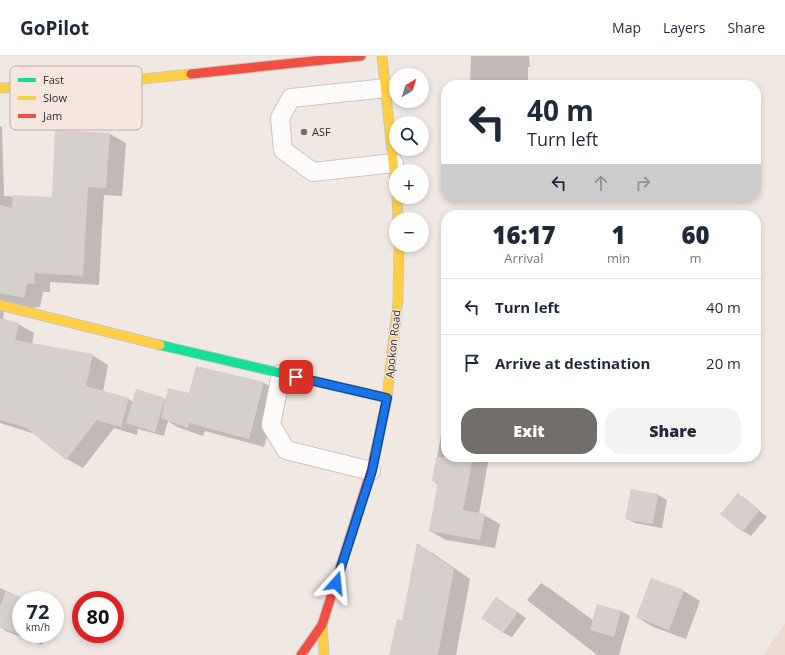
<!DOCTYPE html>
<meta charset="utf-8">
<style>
body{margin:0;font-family:"Open Sans",sans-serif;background:#f2f2f3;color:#1f2937;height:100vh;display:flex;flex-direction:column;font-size:15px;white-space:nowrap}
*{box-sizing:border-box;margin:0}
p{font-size:13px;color:#747a83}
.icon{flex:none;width:22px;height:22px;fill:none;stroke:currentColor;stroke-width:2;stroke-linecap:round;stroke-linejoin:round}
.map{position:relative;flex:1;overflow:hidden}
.drawer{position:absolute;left:441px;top:154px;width:320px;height:252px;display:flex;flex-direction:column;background:#fff;border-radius:16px;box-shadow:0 2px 6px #0003}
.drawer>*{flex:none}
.guide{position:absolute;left:441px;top:24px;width:320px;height:122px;border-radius:16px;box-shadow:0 2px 6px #0003;background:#fff;color:#1f2937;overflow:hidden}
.needle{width:26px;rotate:38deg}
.buttons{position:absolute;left:389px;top:12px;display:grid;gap:8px}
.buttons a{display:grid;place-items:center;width:40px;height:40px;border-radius:50%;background:#fff;box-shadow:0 2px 6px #0003;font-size:20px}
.speed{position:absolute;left:12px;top:535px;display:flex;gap:8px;font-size:20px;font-weight:700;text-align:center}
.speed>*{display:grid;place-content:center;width:52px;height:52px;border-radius:50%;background:#fff;box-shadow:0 2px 6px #0003;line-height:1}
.speed small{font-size:10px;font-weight:400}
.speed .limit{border:6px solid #d22;background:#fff;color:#111}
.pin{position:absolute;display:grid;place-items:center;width:34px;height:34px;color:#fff;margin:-17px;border-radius:8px;box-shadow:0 2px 6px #0006}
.me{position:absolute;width:44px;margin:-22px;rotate:18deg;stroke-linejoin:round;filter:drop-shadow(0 0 3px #0008)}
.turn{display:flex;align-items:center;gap:14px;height:84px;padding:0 20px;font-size:18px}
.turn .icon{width:52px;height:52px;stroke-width:2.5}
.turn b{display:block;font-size:28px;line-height:34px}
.lanes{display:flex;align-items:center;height:38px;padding:0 20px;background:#0003;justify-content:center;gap:20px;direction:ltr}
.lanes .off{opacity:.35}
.eta{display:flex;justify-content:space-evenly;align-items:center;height:68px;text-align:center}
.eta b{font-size:24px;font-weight:800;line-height:28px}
.primary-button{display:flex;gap:8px;margin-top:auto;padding:8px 20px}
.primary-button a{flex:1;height:46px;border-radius:16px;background:#746e6b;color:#fff;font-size:16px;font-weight:800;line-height:46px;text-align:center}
.primary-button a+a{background:#f2f2f3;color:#1f2937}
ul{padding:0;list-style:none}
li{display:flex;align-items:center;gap:12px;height:56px;padding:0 20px;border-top:1px solid #e0e1e3}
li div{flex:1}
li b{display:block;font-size:15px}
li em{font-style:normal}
header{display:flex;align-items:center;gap:24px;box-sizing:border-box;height:56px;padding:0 20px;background:#fff;border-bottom:1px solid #e0e1e3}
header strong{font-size:19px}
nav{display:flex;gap:22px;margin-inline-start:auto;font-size:14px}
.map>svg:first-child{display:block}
.green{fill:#eedbcf}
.shadow{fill:#0003}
.building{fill:#d6d0cc}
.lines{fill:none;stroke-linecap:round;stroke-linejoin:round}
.lane-casing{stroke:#cdc6c3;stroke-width:20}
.fast-casing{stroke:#cdc6c3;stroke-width:11}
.slow-casing{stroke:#cdc6c3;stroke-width:11}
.jam-casing{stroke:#cdc6c3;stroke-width:11}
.lane{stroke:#fdfcfb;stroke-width:18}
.fast{stroke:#16e098;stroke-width:9}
.slow{stroke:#ffcf43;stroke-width:9}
.jam{stroke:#f24e42;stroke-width:9}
.route-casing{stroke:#114b97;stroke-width:10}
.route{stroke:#1a73e8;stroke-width:7}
.poi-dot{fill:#746e6b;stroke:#f5e7de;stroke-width:1.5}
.labels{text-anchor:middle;stroke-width:3;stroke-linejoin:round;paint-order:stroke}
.poi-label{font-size:11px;fill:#322d2a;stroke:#f5e7de;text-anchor:start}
.street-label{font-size:11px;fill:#322d2a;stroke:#f5e7de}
.key{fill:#f5e7de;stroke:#baafa8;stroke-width:1}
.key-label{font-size:11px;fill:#322d2a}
</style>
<header>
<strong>GoPilot</strong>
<nav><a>Map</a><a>Layers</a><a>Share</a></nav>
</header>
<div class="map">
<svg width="785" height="599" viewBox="0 0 785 599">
<rect width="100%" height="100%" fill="#f0e8e3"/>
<path class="green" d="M785 567V599H763Z"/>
<g class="shadow">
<path d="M471 0H529L530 11H528V29H470Z"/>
<path d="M0 70 2 71 4 140 53 142 110 78 126 87 122 140 104 139 99 229 50 226V236H43L40 251 4 255 3 262 5 264 18 268 34 277 32 288 92 299 108 309 103 336 129 343 133 346 165 343 166 344 190 338 197 311 264 327 279 336 264 391 205 375 203 380 177 371 168 365 164 380 138 373 137 379 114 372 83 412 67 403 35 378 0 367Z"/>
<path d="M445 325H446V401H489L479 458 484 459 500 468 495 492 446 484 430 475 438 428 433 425 446 351Z"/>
<path d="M631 434 658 439 667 444 662 472 635 467 626 462Z"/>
<path d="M738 438 746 443 767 461 751 480 743 475 722 458Z"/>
<path d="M418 489 434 498 470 523 456 599H390L403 565Z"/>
<path d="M652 523 684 535 700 545 686 583 653 571 637 561Z"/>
<path d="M541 527 549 532 594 565 598 549 621 555 630 560 619 599H597L527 544Z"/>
<path d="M0 532 26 544H21V578H46L42 589 8 576 0 571Z"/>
<path d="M505 548 526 562 512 581 504 577 483 561Z"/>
</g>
<g class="building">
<path d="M55 74 110 77 106 132 88 131 83 220 35 217 34 228 27 227 24 242 0 237V149L12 152 13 139 52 141Z"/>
<path d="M0 262 19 267 15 284 93 298 86 330 129 342 121 371 97 364 66 404 25 371 0 364Z"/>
<path d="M196 310 264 326 249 383 189 367 188 372 161 362 168 332 189 337Z"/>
<path d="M136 333 165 342 155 376 126 367Z"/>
<path d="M436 401H473L463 454 485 458 480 484 429 475 438 426 432 425Z"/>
<path d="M631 433 658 438 653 468 625 463Z"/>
<path d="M738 437 759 455 742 476 720 458Z"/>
<path d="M417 487 454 513 438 599H389L397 563 402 564Z"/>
<path d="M651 522 684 534 669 574 636 561Z"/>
<path d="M6 535 29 544H21V578H29L27 582 0 571V550Z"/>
<path d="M496 541 518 556 503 577 481 562Z"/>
<path d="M597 548 621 555 614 581 590 574Z"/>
</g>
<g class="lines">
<defs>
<g id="lane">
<path d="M386 32 291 42 280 62 283 94 313 116 394 107"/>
<path d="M281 318 271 369 286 394 371 415"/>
</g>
<path id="fast" d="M160 289 387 342"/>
<g id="slow">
<path d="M382 0 396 134"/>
<path d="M0 32 123 25 191 18"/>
<path d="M397 141 398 163"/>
<path d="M0 249 160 289"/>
<path d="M378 384 387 342 398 244 399 189"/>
<path d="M322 569 324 599"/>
</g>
<g id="jam">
<path d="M191 18 361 0"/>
<path d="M301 599 322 569 371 415 378 384"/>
</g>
</defs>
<use href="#lane" class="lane-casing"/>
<use href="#fast" class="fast-casing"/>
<use href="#slow" class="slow-casing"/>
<use href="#jam" class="jam-casing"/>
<use href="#lane" class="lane"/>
<use href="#fast" class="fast"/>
<use href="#slow" class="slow"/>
<use href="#jam" class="jam"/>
</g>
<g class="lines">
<defs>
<path id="route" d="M296 321 387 342 372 415 336 527"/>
</defs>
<use href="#route" class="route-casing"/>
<use href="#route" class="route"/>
</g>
<circle class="poi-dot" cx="304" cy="76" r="4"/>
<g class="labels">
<g class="poi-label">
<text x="312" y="80">ASF</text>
</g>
<g class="street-label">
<text transform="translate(393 288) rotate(-84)" y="4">Apokon Road</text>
</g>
</g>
<rect x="10" y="10" width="132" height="64" rx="6" class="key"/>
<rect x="18" y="22" width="18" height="4" fill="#16e098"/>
<rect x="18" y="40" width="18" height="4" fill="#ffcf43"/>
<rect x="18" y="58" width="18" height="4" fill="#f24e42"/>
<g class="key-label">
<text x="43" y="28">Fast</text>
<text x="43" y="46">Slow</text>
<text x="43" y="64">Jam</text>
</g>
</svg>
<div class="buttons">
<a><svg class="needle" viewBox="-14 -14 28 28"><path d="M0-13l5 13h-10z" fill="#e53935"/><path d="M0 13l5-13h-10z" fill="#747a83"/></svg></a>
<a><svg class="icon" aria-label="search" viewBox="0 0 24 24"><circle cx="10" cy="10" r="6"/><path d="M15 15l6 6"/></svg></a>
<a>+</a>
<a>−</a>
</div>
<div class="speed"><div>72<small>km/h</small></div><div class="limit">80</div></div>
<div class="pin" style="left:296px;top:321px;background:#d93025"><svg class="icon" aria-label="arrive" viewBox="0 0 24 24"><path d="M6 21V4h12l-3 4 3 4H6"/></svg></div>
<svg class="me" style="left:336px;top:527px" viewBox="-20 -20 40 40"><path d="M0-17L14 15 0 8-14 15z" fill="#1a73e8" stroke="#fff" stroke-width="4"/></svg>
<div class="guide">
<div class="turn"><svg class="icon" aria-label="left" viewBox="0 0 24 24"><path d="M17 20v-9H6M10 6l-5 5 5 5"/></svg><div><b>40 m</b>Turn left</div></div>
<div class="lanes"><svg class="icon" aria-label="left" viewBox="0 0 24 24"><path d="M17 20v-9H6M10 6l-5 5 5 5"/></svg><svg class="icon off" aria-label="ahead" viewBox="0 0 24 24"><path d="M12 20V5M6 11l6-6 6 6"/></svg><svg class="icon off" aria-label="right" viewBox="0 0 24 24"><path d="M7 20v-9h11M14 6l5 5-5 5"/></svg></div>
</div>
<section class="drawer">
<div class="eta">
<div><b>16:17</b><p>Arrival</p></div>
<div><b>1</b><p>min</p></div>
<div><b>60</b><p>m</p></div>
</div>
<ul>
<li><svg class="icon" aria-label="left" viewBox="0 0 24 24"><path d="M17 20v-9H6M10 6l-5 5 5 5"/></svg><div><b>Turn left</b></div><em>40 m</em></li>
<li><svg class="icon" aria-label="arrive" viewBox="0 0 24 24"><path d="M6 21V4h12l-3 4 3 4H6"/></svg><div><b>Arrive at destination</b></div><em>20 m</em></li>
</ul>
<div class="primary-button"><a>Exit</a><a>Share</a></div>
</section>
</div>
